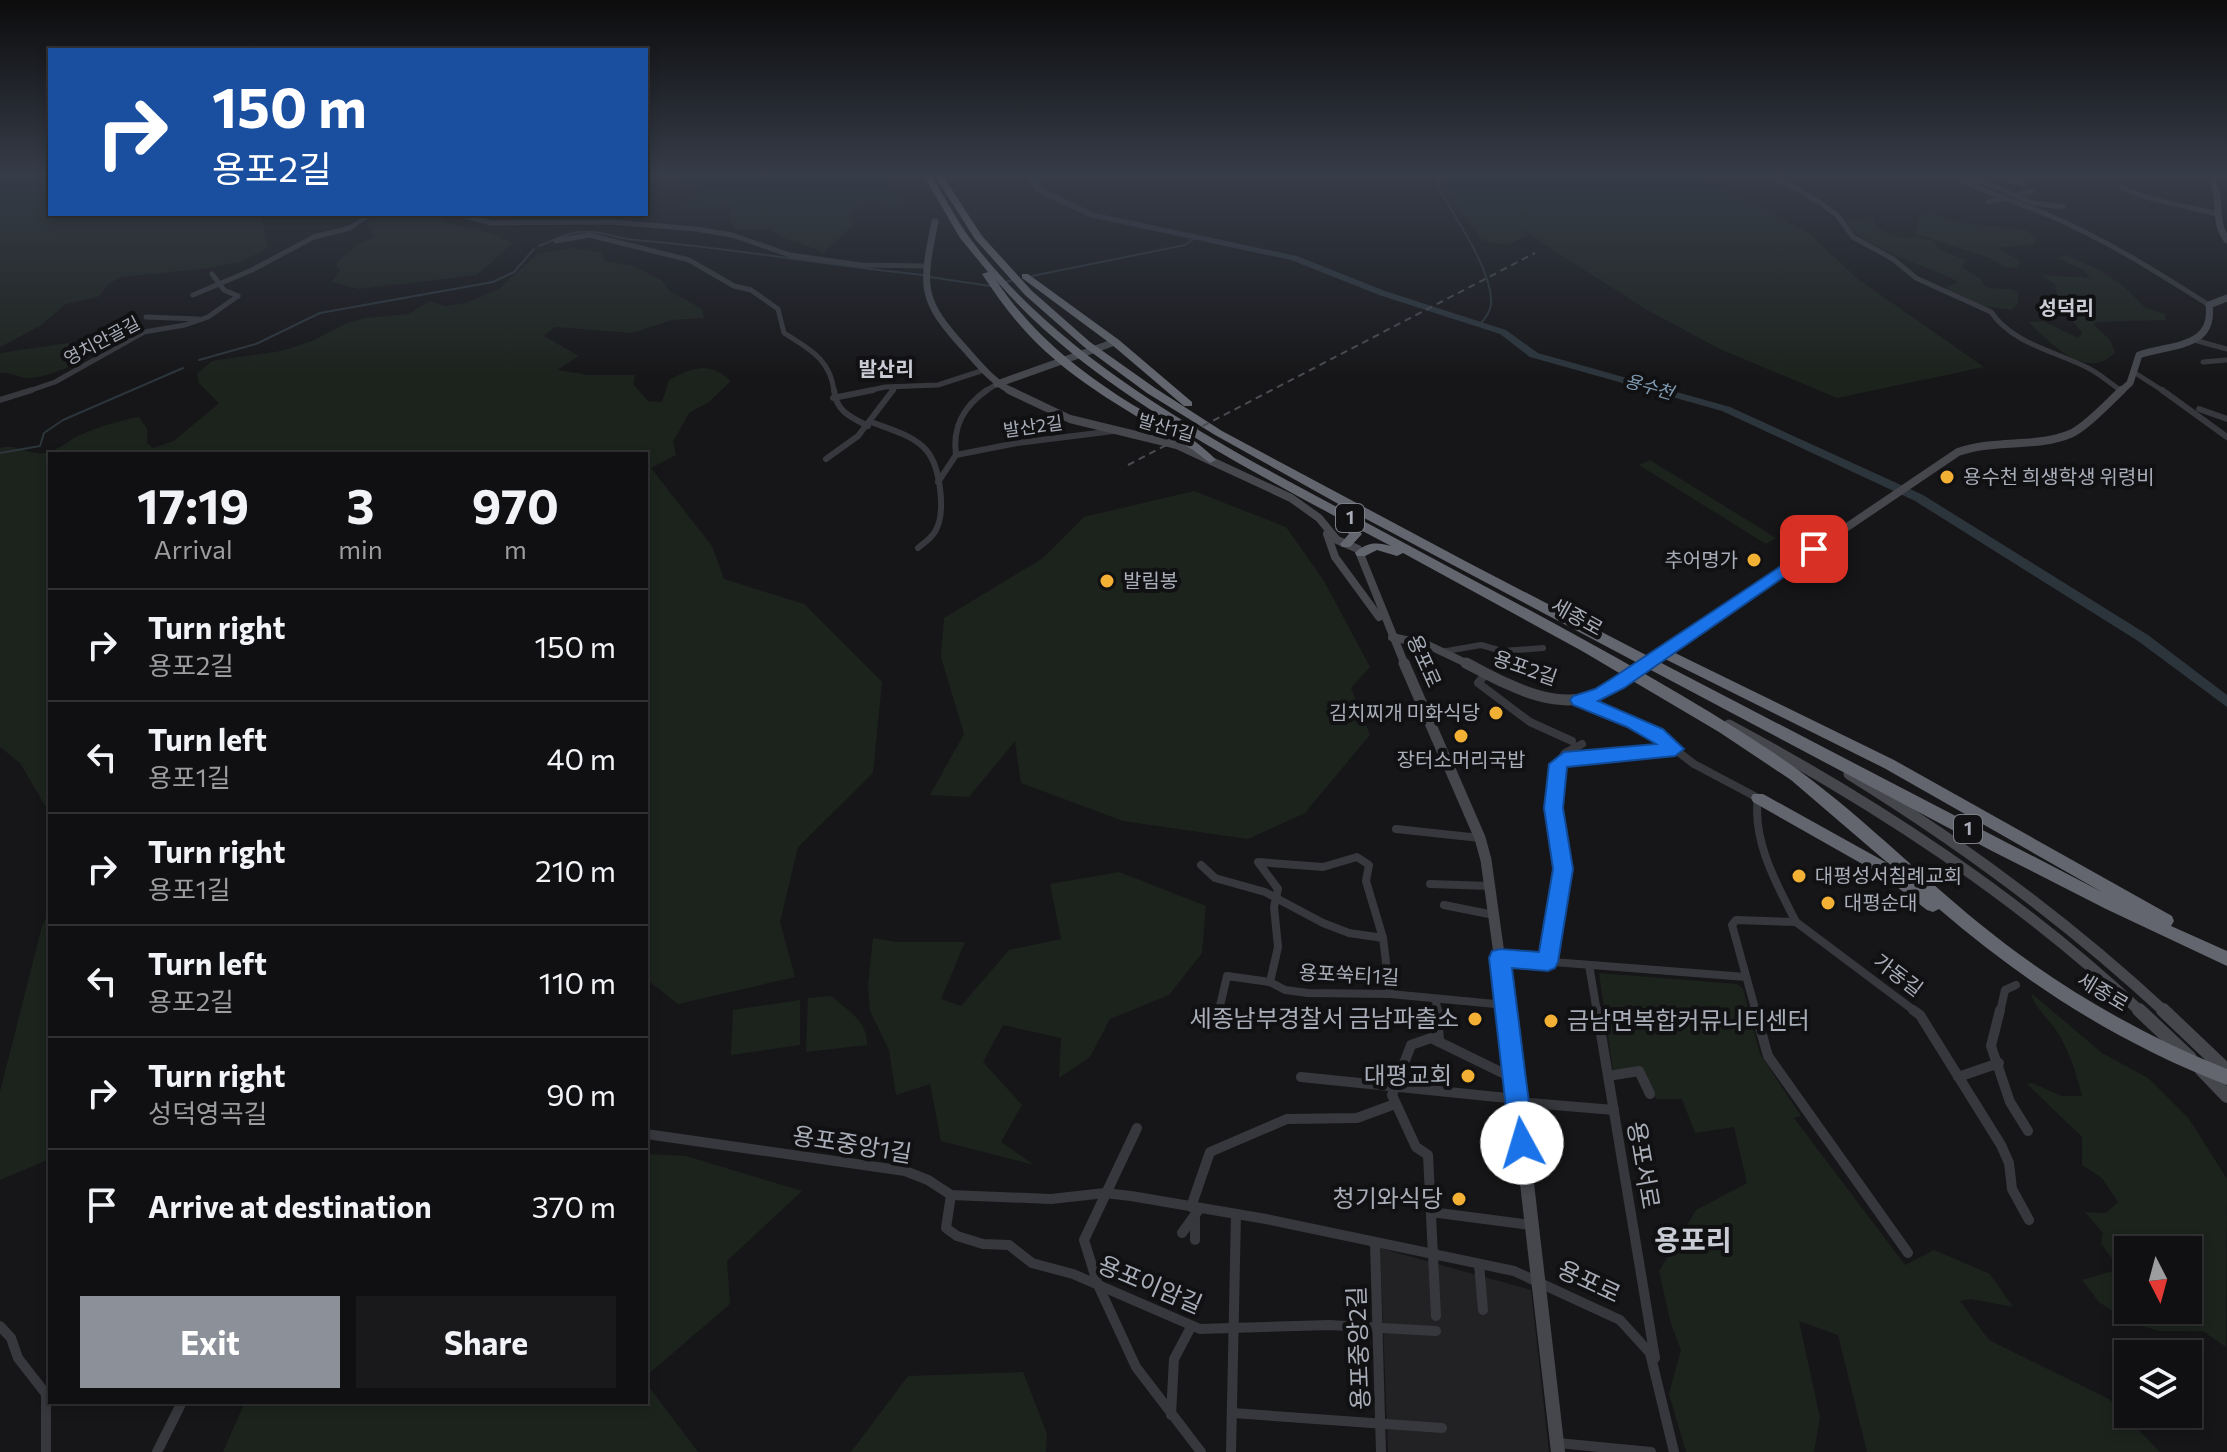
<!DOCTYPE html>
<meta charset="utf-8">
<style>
body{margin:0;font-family:Commissioner,"Noto Sans KR",sans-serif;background:#19191b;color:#f1f3f6;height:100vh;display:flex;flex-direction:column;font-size:30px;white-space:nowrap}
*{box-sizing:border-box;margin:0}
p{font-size:26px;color:#9c9d9f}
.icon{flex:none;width:44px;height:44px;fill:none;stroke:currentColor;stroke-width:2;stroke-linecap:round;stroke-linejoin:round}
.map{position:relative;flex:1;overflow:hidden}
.drawer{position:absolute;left:48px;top:452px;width:600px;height:952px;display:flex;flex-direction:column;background:#101012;border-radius:0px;box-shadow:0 4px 12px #0003,0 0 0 2px #303032}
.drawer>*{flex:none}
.guide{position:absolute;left:48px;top:48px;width:600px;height:168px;border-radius:0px;box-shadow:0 4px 12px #0003,0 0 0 2px #303032;background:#1a4fa0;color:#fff;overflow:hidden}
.needle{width:52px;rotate:174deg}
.tools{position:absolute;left:2114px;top:1236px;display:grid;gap:16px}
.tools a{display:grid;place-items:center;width:88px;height:88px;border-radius:0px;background:#101012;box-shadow:0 4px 12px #0003,0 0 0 2px #303032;font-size:40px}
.pin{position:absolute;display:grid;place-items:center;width:68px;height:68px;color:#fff;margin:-34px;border-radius:16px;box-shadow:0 4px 12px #0006}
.me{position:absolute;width:88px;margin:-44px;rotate:354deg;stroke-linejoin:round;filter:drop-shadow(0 0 6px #0008)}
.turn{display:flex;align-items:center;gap:28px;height:168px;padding:0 32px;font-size:36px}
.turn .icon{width:104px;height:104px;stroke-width:2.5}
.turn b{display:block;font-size:56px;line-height:68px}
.eta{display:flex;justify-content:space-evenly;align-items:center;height:136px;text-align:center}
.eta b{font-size:48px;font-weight:700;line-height:56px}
.action{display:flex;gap:16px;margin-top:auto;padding:16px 32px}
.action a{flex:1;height:92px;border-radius:0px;background:#8c9099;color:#fff;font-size:32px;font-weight:700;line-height:92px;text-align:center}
.action a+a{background:#19191b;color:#f1f3f6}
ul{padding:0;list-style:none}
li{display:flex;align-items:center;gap:24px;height:112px;padding:0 32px;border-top:2px solid #303032}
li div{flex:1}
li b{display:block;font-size:30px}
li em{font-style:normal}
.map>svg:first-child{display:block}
.built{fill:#222225}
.green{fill:#1c231d;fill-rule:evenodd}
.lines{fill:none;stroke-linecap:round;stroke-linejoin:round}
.stream{stroke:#2c353c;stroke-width:2}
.river{fill:#2c353c;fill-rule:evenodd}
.street-far3{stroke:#37383d;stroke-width:5}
.street-far2{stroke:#37383d;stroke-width:6}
.street-far1{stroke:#37383d;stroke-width:8}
.street{stroke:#37383d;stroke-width:10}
.secondary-far3{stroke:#45474d;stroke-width:7}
.secondary-far2{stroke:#45474d;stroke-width:8}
.secondary-far1{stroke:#45474d;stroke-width:11}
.secondary{stroke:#45474d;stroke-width:14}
.highway{fill:#63666e;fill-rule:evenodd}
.rail{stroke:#4a4c52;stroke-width:2;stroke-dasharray:7 5;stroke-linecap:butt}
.route{fill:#1a73e8;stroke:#114b97;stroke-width:2}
.poi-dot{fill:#f2b134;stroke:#111113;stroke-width:3}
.labels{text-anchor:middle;stroke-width:8;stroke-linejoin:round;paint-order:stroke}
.far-street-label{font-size:18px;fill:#a8adb8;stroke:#111113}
.far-water-label{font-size:18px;font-style:italic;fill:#7f9bb3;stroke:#111113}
.shield{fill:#111113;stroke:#7b7e86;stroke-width:2}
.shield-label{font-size:18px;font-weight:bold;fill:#a8adb8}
.far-quarter-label{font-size:20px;font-weight:bold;fill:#c9ccd4;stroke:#111113}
.poi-label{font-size:20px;fill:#a8adb8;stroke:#111113;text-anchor:start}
.street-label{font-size:20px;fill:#a8adb8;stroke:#111113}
.near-poi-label{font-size:24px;fill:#a8adb8;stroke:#111113;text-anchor:end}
.near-street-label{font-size:24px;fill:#a8adb8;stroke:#111113}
.near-quarter-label{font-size:28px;font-weight:bold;fill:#c9ccd4;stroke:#111113}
</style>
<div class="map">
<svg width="2227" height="1452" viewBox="0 0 2227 1452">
<rect width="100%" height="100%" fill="#161618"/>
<path class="built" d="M1380 1248 1531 1290 1549 1452H1388Z"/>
<g class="green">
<path d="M0 176H50V214H269L262 217 267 248 242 261 203 269 122 277 108 284 98 297 66 304 40 326 0 347Z"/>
<path d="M669 176H885L889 191 915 204 892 208 866 201 850 212 853 226 823 253C804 242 784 242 768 229L736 231 729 219 730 207 682 209 681 202 699 194 700 190Z"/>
<path d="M1447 176H1697L1806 231 1858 279 1984 367 1837 398 1720 349 1647 310 1530 235 1507 245 1482 241 1447 193Z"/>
<path d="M1930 213 1963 223 2027 230 2036 239 2035 244 1997 248 2020 261 2017 267 2007 268 1990 258 1916 234 1919 217Z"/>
<path d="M384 214H438L448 223 489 233 513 243 477 275 359 289 331 282 340 271 336 263 357 245 375 237 366 225Z"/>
<path d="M1866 217 1873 218 1874 224C1895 244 1911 233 1933 241L1939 249 1967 261 1961 266 1982 280 1984 286C1997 291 2006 286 2018 292V303L2011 310 1977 305 1951 292 1947 287 1957 283 1953 279C1917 263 1881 253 1849 229L1847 222Z"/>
<path d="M572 248 602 252 605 261 636 267 661 280 670 291 702 309 704 318 672 320 632 333 555 327 544 336 579 356 557 370 589 375H635L633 384 648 401 662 402 669 380C693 368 708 360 731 381L709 402 689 413 673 442 676 455 651 468 712 546 724 579 804 604 882 682 873 773 798 847 780 922 795 977 678 1004 646 979V454H50V814L20 763 0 747V448C16 443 29 456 44 453 58 451 66 442 78 436 98 427 117 421 139 417L147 429V443L153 448 174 441 219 403 199 383 197 374 212 361 281 351 312 341 347 323 365 318 409 314 430 301 445 306 466 303 500 288 537 254Z"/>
<path d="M2066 255 2101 271 2122 285 2146 308 2165 314 2166 320 2096 322 2094 325 2110 340 2115 352C2089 383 2048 342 2029 322L2043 321 2078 338 2082 333 2071 319 2049 305 2057 298 2056 285 2042 275 2090 278 2085 271 2058 258Z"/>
<path d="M95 339 105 345C83 360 53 378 26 378 17 377 10 372 0 373V353Z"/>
<path d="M1650 460 1776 538 1766 544 1639 465Z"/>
<path d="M1194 491 1286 527 1324 581 1370 667 1351 688 1370 735 1305 813 1248 839 1123 821 1021 783 1015 741 969 797 930 795 964 734 941 657 944 618 1043 558 1084 517Z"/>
<path d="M1119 872 1206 906 1202 953 1169 995 1110 1019 1090 1057 1059 1078 1061 1038 1003 1025 983 1062 1022 1105 1001 1142 1034 1165 941 1141 930 1084 896 1095 889 1050 870 1011 868 985 873 938 896 942H965L941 999 961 1006 1009 950 1061 939 1050 884Z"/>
<path d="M50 910V1159L0 1180V1092L42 926Z"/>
<path d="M1599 973 1737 984 1743 989 1760 1054 1801 1116 1794 1118 1905 1265 1934 1250 1990 1274 2013 1307 1971 1299 1960 1301 1989 1340 2109 1399 2160 1452H1867L1838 1335 1799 1321 1820 1418 1814 1452H1686L1669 1394 1681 1350 1671 1324 1659 1271 1696 1210 1747 1183 1734 1127 1695 1133 1682 1099H1656L1641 1067 1613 1070Z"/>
<path d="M2031 993 2102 1053 2148 1078 2189 1119 2227 1179 2226 1347 2203 1331H2160L2130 1323 2099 1302 2082 1280 2120 1269 2101 1244 2103 1233 2085 1212 2106 1213 2118 1202 2102 1178 2082 1165V1137L2027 1084 2032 1083 2062 1096H2082C2076 1072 2069 1050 2056 1030 2048 1018 2034 1007 2031 993ZM2128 1250H2188V1310H2128Z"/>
<path d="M831 996C847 1010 868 1021 867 1045L806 1052 808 998Z"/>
<path d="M800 1000V1045L731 1055 733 1010Z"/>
<path d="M646 1154 686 1156 802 1191 727 1261 730 1304 646 1376Z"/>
<path d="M1023 1372 1047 1434 1046 1452H851L908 1376Z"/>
<path d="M646 1383 698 1452H223L245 1402H646Z"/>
</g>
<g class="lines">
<g class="stream">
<path d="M1440 176 1437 186C1454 215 1493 271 1491 304 1490 313 1485 319 1479 325"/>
<path d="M539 246C550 242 562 235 574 233 593 228 615 238 635 240 731 248 826 265 923 275"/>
<path d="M1032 276 1185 245 1196 237"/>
<path d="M930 277 990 286"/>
<path d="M997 284 1014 280"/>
<path d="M199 360 256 344 320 313 493 282 514 272 534 249"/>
<path d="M0 453 40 446 44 433 63 420 183 368"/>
</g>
<path class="river" d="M1027 176H1035L1042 188 1095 213 1297 256 1385 291 1506 330 1538 353 1730 407 1923 495 2148 635 2227 695V707L2138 641 1915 501 1722 411 1530 357 1500 334 1379 295 1291 260 1089 217 1036 192Z"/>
<g class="street-far3">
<path d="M1766 176 1787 183 1820 203 1837 215 1853 237 1893 259 1916 278 1991 312C2014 345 2056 351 2090 369 2101 375 2111 384 2122 391"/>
<path d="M1919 176H1930"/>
<path d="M1951 176C1983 191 2015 201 2048 215 2105 239 2157 272 2209 305"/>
<path d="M1997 176 2024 184"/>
<path d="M1963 179 1979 180 2033 203 2063 207"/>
<path d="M2121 187C2147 201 2188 206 2218 214"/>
<path d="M2017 195 2033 191"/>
<path d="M1988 202 2004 199"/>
<path d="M458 214 491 223 612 222 696 229 732 235 790 255 861 265 926 266"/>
<path d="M556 241 589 235 689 260 734 286 751 290 778 309 784 333C809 349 831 359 834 392"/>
<path d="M212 274 224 290 238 296"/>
<path d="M193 295 252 270 314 237 350 228 370 214"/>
<path d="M146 317 198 319"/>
<path d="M2194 340 2227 349"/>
<path d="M2203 362 2227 360"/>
<path d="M2135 373 2165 392"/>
<path d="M26 392 55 382 144 332 185 325 208 317 238 296"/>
<path d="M863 392 885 387 938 385 984 370"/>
<path d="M892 392 895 387"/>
<path d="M984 392 997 384"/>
</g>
<g class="street-far2">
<path d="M834 390C836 411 850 417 868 426"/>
<path d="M2162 390 2227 437"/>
<path d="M833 398 873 390"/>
<path d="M0 400 32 390"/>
<path d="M2199 409 2227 419"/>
<path d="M871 422C889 429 914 435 927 451 940 467 946 511 936 530 932 538 924 543 918 548"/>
<path d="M956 455C952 426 964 406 987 390"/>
<path d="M826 459 858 436 893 390"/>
<path d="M938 482 956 455 1017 443 1114 431"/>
<path d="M1441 652 1481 645 1502 651 1543 648"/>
</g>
<g class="street-far1">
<path d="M1485 675 1478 683 1530 722 1572 741"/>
<path d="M1581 701 1648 729 1694 764 1758 798C1752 841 1777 885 1796 922"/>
<path d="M1564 759 1675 749"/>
<path d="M1396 829 1480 838"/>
<path d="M1201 865 1215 878 1265 892 1323 923 1349 933 1383 938"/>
<path d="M1430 884 1490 886"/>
<path d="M1444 905 1494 915"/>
<path d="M1796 922 1916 1012"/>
<path d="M1500 958 1746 977"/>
<path d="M1548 962 1563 869 1553 808 1558 764 1565 753 1582 744"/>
<path d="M1589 965 1597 1012"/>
<path d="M1270 982 1278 947 1274 907 1278 889 1258 862 1323 867 1357 857 1369 865 1366 881 1383 938 1390 994"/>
<path d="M1436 999 1437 1012"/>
<path d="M1219 1010 1227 976 1270 982 1285 990 1308 993 1390 994 1506 1005"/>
<path d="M1756 1012 1732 925 1736 920 1796 922"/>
<path d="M2000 1012 2005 990 2016 985"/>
</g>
<g class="street">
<path d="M1437 1010 1439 1042"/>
<path d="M1597 1010 1655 1358"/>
<path d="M1755 1010 1768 1056 1908 1253"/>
<path d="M1913 1010 1920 1015 2001 1145 2009 1163 2012 1189 2029 1220"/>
<path d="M2000 1010 1991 1046 2010 1102 2028 1131"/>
<path d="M1608 1076 1639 1071 1650 1094"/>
<path d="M1301 1077 1517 1099"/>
<path d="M1958 1077 1999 1063"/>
<path d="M1518 1102 1614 1110"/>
<path d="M1137 1128 1084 1240 1098 1285 1136 1367 1201 1452"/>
<path d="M646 1134 905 1171 928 1180 951 1195 1051 1199 1105 1193 1131 1196 1266 1219 1514 1271 1620 1320 1650 1353 1674 1452"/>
<path d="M951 1195 946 1228 957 1236 983 1244 1009 1245 1032 1263 1073 1274 1200 1329 1329 1325 1436 1331"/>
<path d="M1191 1207 1210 1152 1287 1119 1357 1118 1395 1104"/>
<path d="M1431 1212 1531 1225"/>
<path d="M1195 1219V1240"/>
<path d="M1182 1233 1200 1208"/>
<path d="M1375 1243 1381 1452"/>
<path d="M1479 1264 1483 1310"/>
<path d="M1436 1316 1428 1155 1416 1147 1392 1095 1411 1045 1431 1038 1515 1079"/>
<path d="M0 1326 11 1338 18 1358 46 1394V1452"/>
<path d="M1232 1413 1442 1428"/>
<path d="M1171 1415 1174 1359 1191 1327"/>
<path d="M1558 1443 1651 1452"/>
<path d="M157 1452 182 1402"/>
<path d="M1231 1452 1236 1214"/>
</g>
<g class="secondary-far3">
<path d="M2211 176C2223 196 2212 220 2227 240"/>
<path d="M935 222C921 289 920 300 967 351 981 367 993 382 1013 392"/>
<path d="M997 384 1115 342"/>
<path d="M2120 392 2130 383 2139 355C2170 344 2215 349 2209 305L2227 298"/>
</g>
<g class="secondary-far2">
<path d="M1009 390 1070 419 1177 445 1291 498 1319 518 1337 540 1358 549 1405 665"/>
<path d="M1327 534 1335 557 1379 617"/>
<path d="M1392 637 1428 645 1470 665"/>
<path d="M1643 665 1958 452C1995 439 2037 448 2070 434 2085 428 2109 402 2122 390"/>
</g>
<g class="secondary-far1">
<path d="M1404 663 1480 838 1486 860 1507 1012"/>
<path d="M1466 663C1505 683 1559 716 1604 691 1618 683 1632 672 1646 663"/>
<path d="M1729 725C1878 805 2017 896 2141 1012"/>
<path d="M1849 774C1962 844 2068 922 2165 1012"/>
</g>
<g class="secondary">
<path d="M1507 1010 1558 1452"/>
<path d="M2139 1010 2190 1058"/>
<path d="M2163 1010 2227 1071"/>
<path d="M2202 1070 2227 1096"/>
</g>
<g class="highway">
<path d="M924 176H932C944 196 955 218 969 237 1067 370 1240 455 1382 531 1513 602 1646 669 1771 751 1847 801 1910 867 1980 924 2055 985 2137 1033 2227 1069V1085C2120 1044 2026 984 1939 909L1933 912 1927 910 1880 874 1753 802 1751 798 1753 794H1763L1889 864 1791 780 1719 732 1582 651 1403 553 1397 556 1377 550 1365 556H1357L1355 553C1366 542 1377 542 1391 546L1353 526 1362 534 1350 547H1342L1340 544 1349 534 1335 522 1340 519C1225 456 1081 381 996 280 1032 334 1079 371 1133 405 1161 421 1194 436 1216 460L1210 463 1193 450C1136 415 1073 383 1027 333 1010 315 996 295 982 274L988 272 960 238Z"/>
<path d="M935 176H943L982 236 1032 291 1090 342 1155 388 1222 431 1467 562 2102 892 1884 768 1657 655 1655 652 1657 649H1667L1894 760 2172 916 2174 921 2171 926 2227 951V966L2106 909 1992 851 1351 511 1215 435 1147 393 1083 346 1025 295 975 239Z"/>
<path d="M1022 274H1028L1119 340 1192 402V406H1184L1111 344 1022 278Z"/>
</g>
<path class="rail" d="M1128 465 1535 253"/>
</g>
<linearGradient id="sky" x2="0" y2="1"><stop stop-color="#0c0c0d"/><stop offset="0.46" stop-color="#363c48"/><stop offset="1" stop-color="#363c48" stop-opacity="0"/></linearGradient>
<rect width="2227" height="379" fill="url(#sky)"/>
<path class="route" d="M1814 544 1820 545V552L1624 688 1598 701 1663 729 1684 749 1675 756 1567 767 1563 808 1573 869 1558 962 1555 968 1548 971 1512 968 1534 1143 1531 1151 1522 1154 1514 1151 1510 1143 1489 958 1492 951 1500 949 1539 952 1553 869 1544 808 1549 764 1564 752 1656 744 1627 727 1573 705 1570 700 1573 696 1595 689 1611 679Z"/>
<g class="poi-dot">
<circle cx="1947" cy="477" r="8"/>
<circle cx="1754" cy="560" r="8"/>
<circle cx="1107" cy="581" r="8"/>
<circle cx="1496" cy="713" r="8"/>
<circle cx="1461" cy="736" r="8"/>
<circle cx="1799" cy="876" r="8"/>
<circle cx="1828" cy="903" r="8"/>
<circle cx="1475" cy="1019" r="8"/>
<circle cx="1551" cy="1021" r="8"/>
<circle cx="1468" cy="1076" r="8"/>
<circle cx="1459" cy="1199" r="8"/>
</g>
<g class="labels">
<g class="far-street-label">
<text transform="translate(102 341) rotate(-28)" y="6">영치안골길</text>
<text transform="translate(1033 427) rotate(-8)" y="6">발산2길</text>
<text transform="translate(1166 428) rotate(16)" y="6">발산1길</text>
</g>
<g class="far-water-label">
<text transform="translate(1649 387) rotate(16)" y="6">용수천</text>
</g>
<g class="shield">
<rect x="1336" y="504" width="28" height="28" rx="6"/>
<rect x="1954" y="815" width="28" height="28" rx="6"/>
</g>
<g class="shield-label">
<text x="1350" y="524">1</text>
<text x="1968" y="835">1</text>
</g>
<g class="far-quarter-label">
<text x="2066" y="315">성덕리</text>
<text x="886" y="376">발산리</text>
</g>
<g class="poi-label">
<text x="1963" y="484">용수천 희생학생 위령비</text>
<text x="1738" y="567" text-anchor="end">추어명가</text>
<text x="1123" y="588">발림봉</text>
<text x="1480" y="720" text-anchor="end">김치찌개 미화식당</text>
<text x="1461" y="767" text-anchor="middle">장터소머리국밥</text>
<text x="1815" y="883">대평성서침례교회</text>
<text x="1844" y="910">대평순대</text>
</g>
<g class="street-label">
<text transform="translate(1577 617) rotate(29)" y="7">세종로</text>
<text transform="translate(1424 661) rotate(66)" y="7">용포로</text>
<text transform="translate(1525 668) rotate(19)" y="7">용포2길</text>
<text transform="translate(1349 975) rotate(3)" y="7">용포쑥티1길</text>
<text transform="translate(1898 975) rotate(37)" y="7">가동길</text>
<text transform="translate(2103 992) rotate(31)" y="7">세종로</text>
</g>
<g class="near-poi-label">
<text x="1459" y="1027">세종남부경찰서 금남파출소</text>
<text x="1567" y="1029" text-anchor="start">금남면복합커뮤니티센터</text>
<text x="1452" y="1084">대평교회</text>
<text x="1443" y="1207">청기와식당</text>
</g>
<g class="near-street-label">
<text transform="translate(852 1145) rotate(9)" y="8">용포중앙1길</text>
<text transform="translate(1643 1165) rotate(80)" y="8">용포서로</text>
<text transform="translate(1589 1282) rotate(25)" y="8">용포로</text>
<text transform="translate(1150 1285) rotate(23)" y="8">용포이암길</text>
<text transform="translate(1359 1348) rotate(-92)" y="8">용포중앙2길</text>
</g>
<g class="near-quarter-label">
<text x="1693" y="1250">용포리</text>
</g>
</g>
</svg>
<div class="tools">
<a><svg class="needle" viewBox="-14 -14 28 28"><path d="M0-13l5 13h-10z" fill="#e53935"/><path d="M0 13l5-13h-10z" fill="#9c9d9f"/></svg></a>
<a><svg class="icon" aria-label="layers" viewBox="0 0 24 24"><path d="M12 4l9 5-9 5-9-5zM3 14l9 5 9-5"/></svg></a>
</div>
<div class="pin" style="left:1814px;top:549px;background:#d93025"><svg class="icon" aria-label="arrive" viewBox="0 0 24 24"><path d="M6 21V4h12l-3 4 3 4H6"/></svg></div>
<svg class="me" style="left:1522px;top:1143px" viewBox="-20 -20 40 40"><circle r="19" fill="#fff"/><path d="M0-13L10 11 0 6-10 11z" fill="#1a73e8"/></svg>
<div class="guide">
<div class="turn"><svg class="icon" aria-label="right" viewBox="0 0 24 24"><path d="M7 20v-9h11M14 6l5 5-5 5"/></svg><div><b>150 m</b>용포2길</div></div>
</div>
<section class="drawer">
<div class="eta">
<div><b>17:19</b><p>Arrival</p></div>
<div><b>3</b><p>min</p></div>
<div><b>970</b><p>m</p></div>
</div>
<ul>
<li><svg class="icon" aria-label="right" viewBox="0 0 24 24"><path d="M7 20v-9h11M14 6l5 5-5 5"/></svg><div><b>Turn right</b><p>용포2길</p></div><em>150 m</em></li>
<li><svg class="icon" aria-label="left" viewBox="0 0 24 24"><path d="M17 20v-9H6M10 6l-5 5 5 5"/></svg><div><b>Turn left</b><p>용포1길</p></div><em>40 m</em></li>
<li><svg class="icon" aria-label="right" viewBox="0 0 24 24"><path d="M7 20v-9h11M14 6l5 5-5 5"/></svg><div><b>Turn right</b><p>용포1길</p></div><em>210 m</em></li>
<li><svg class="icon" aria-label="left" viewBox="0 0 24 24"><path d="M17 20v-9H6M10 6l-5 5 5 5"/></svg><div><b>Turn left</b><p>용포2길</p></div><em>110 m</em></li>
<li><svg class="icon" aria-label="right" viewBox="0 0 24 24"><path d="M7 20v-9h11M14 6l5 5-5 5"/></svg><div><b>Turn right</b><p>성덕영곡길</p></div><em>90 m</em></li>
<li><svg class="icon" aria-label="arrive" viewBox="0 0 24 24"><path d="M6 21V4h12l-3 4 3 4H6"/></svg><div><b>Arrive at destination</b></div><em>370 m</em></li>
</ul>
<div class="action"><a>Exit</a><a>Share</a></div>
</section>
</div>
